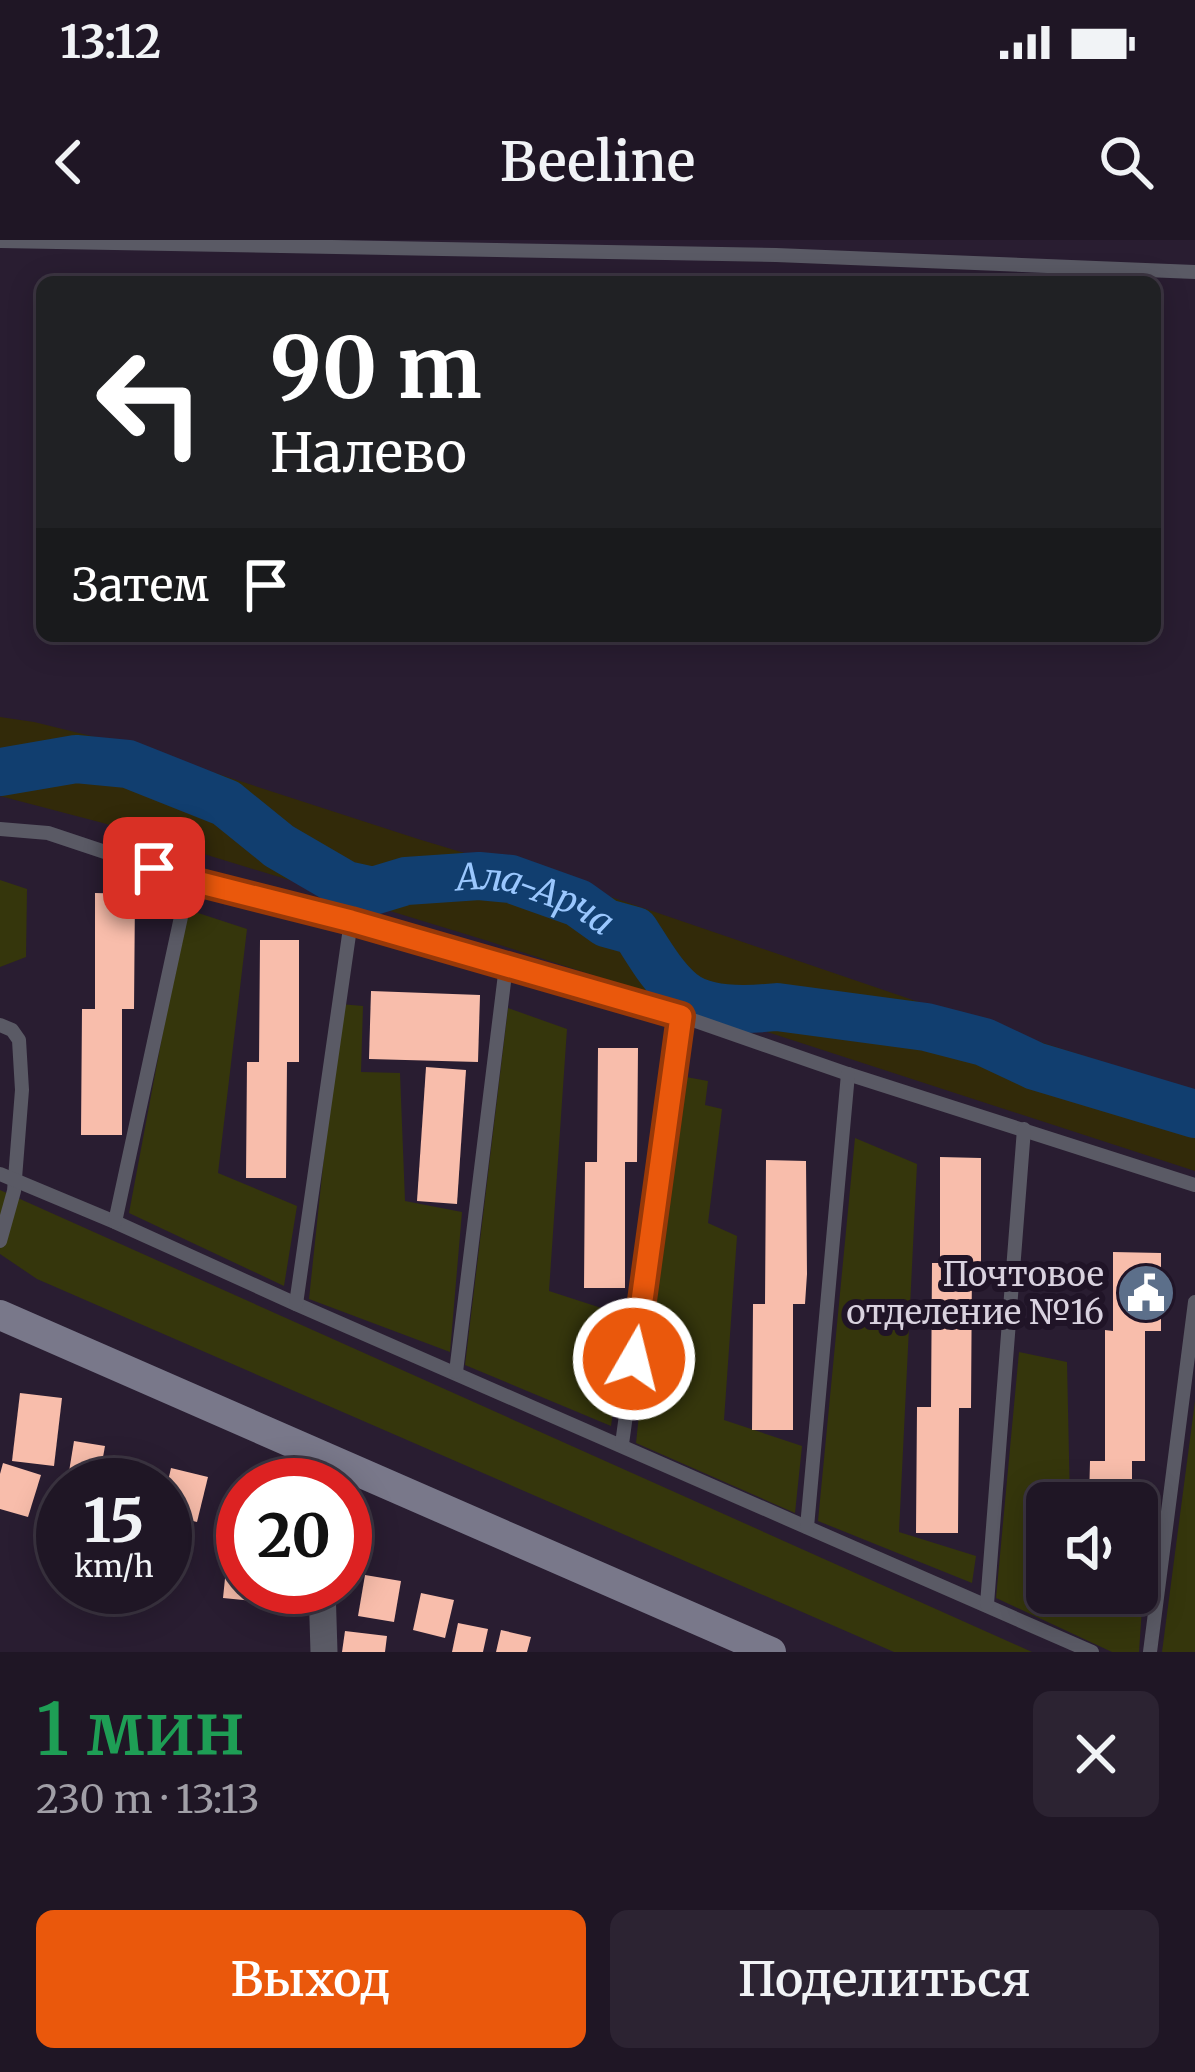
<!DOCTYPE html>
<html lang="ru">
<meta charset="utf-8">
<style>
body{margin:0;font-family:Merriweather,serif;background:#2c2332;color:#f1f3f6;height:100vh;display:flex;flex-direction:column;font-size:45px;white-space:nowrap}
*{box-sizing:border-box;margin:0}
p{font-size:39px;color:#a19fa7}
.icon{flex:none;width:66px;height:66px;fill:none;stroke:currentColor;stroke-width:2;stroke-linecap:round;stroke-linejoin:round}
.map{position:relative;height:1412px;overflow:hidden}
.sheet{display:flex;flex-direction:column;background:#1f1625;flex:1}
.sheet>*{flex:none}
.top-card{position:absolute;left:36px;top:36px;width:1125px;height:366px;border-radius:18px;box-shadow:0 6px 30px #0003,0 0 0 3px #3c3542;background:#202124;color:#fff;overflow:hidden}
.fabs{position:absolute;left:1026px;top:1242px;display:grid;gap:24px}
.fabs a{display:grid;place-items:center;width:132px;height:132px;border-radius:18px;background:#1f1625;box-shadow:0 6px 30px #0003,0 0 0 3px #3c3542;font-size:60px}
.speed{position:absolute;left:36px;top:1218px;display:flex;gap:24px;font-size:60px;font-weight:700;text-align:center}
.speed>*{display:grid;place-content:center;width:156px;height:156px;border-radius:50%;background:#1f1625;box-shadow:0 6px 30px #0003,0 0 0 3px #3c3542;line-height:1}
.speed small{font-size:30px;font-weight:400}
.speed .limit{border:18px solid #d22;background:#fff;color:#111}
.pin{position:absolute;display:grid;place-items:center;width:102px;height:102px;color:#fff;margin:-51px;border-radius:24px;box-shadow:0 6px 18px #0006}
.me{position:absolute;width:132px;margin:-66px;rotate:8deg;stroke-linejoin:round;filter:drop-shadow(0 0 9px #0008)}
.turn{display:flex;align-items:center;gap:42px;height:252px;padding:0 36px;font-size:54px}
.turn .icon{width:156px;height:156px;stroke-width:2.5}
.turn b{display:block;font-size:84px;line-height:102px}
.then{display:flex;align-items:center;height:114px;padding:0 36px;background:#0003;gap:24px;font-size:45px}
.round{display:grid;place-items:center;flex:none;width:126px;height:126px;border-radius:18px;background:#2c2332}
.overview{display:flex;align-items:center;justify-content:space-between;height:204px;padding:0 36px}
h1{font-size:72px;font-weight:600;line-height:90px;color:#1e9e55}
.button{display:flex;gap:24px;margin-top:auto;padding:24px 36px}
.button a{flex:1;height:138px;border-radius:18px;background:#ea580c;color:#fff;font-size:48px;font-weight:600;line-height:138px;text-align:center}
.button a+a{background:#2c2332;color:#f1f3f6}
.status{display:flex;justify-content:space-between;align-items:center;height:84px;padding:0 60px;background:#1f1625;direction:ltr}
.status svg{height:33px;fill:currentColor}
header{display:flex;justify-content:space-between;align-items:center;height:156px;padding:0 36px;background:#1f1625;font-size:54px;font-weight:600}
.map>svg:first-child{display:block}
.green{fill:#35360c}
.sand{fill:#322a09}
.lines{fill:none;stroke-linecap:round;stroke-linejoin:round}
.river{stroke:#113e6f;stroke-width:48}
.building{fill:#f8bdab}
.lane{stroke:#5a5a65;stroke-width:14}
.street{stroke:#5a5a65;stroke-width:27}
.secondary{stroke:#79788a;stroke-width:30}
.route-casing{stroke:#983908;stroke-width:30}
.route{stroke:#ea580c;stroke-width:21}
.labels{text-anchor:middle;stroke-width:12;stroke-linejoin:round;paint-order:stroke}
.poi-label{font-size:33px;fill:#d9d2df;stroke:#201427;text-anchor:end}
.water-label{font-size:36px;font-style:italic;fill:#9ac7fe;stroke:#201427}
</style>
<div class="status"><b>13:12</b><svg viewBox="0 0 49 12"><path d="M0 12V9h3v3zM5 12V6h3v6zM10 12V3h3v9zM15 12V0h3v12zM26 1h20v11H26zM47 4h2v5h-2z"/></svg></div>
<header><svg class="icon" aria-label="back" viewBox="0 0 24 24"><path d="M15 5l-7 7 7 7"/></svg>Beeline<svg class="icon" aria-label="search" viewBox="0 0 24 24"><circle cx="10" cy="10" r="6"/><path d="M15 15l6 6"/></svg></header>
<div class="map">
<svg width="1195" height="1412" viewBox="0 0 1195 1412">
<rect width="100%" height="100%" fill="#291d31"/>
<g class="green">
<path d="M0 640 27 649 26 717 0 727Z"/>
<path d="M186 669 247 689 218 933 297 966 284 1046 129 973Z"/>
<path d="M340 764 363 766 361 832 400 833 405 961 462 972 450 1112 309 1059Z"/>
<path d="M508 768 567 789 549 1051 626 1076 611 1186 465 1125Z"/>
<path d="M675 835 708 841 705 865 722 869 708 983 737 996 724 1180 802 1206 795 1273 636 1203Z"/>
<path d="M855 898 917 924 899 1292 976 1316 972 1343 818 1281Z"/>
<path d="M0 950 1032 1412H894L37 1039 0 1014Z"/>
<path d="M1019 1112 1067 1122 1070 1263H1047V1353H1071L1142 1368 1139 1412H1112L996 1358Z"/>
<path d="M1195 1161V1412H1162Z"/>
</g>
<path class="sand" d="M0 477 34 482 132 506 418 599 614 658 989 786 1195 851V931L488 701 103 583 0 556Z"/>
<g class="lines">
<path class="river" id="s1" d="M0 532 76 519 128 524 226 563 279 606 346 645 373 651 406 641 479 636 511 639 578 663 606 683 635 691C648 711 663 738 682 753 705 772 748 770 777 767L926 787 984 802 1035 826 1195 874"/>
</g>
<g class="building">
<path d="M95 653 135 654 134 769H122V895H81L82 769H95Z"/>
<path d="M260 700H299V822H287L286 938H246L247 822H259Z"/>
<path d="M371 751 480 755 478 822 369 819Z"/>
<path d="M598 808H638L637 922H625V1048H584L585 922H597Z"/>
<path d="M426 827 466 830 457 964 417 961Z"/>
<path d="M940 917 981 918V1024L972 1023 971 1168H959L958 1293H916L917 1167H931L932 1023H940Z"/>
<path d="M766 920 806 921 807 1034 805 1064H793V1190H752L753 1064H765Z"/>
<path d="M1113 1012 1161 1013V1091H1145V1221H1132V1263H1089L1090 1221H1105V1090L1113 1091Z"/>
<path d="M20 1153 62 1158 54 1226 12 1221Z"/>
<path d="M74 1201 105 1206 98 1245 67 1244Z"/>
<path d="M3 1223 41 1235 28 1277 0 1269V1234Z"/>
<path d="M171 1228 208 1237 197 1282 165 1274V1254Z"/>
<path d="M227 1319 243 1321V1347H276L274 1363 223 1358Z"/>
<path d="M365 1335 401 1341 394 1382 358 1376Z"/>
<path d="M421 1353 454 1360 445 1398 413 1390Z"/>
<path d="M458 1383 488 1389 483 1412H452Z"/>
<path d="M501 1390 531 1397 527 1412H496Z"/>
<path d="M345 1391 387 1396 385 1412H342Z"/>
</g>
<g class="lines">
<g class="lane">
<path d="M0 1 776 15 1195 32"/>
<path d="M0 589 48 593 189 640 351 681 681 776 848 834 1195 945"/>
<path d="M0 785 12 790 19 800 22 850 14 951 0 1001"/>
<path d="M0 934 115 982 296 1064 1092 1412"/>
<path d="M115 982 189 640"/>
<path d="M296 1064 351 681"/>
<path d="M456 1132 506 726"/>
<path d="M622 1204 681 776"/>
<path d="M807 1287 848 834"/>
<path d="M987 1364 1024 889"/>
<path d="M1150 1412 1195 1062"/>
</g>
<g class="street">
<path d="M319 1245 323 1218"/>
<path d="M322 1347 324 1412"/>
</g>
<path class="secondary" d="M0 1075 771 1412"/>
</g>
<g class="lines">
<defs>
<path id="route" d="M154 628 189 640 351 681 681 776 634 1119"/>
</defs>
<use href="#route" class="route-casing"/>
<use href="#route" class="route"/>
</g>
<defs>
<symbol id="civic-disc" viewBox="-11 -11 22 22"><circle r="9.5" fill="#5c6f8a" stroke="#201427"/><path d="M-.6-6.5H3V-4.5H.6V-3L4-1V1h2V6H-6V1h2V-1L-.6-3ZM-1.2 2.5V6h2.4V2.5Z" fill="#fff"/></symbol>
</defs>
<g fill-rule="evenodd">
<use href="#civic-disc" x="1113" y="1020" width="66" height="66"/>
</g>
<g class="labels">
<g class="poi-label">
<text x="1104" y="1046">Почтовое<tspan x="1104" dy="38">отделение №16</tspan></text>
</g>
<g class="water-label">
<text dy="13" stroke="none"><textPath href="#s1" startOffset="576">Ала-Арча</textPath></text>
</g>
</g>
</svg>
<div class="fabs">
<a><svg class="icon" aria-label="sound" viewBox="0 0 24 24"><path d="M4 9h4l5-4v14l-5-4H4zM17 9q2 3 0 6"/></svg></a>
</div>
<div class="speed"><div>15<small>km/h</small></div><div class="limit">20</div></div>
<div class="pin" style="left:154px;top:628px;background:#d93025"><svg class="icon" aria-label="arrive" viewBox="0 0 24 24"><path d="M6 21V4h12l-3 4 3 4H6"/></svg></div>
<svg class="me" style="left:634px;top:1119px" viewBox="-20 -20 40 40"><circle r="17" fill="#ea580c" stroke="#fff" stroke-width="3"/><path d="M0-11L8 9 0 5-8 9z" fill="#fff"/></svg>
<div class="top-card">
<div class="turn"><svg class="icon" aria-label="left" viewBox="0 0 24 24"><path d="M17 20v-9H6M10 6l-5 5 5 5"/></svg><div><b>90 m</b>Налево</div></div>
<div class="then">Затем<svg class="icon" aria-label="arrive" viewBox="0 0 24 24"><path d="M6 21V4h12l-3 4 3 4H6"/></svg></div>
</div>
</div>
<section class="sheet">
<div class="overview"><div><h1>1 мин</h1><p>230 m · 13:13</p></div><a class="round"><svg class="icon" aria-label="close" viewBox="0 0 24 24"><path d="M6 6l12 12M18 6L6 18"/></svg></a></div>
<div class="button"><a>Выход</a><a>Поделиться</a></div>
</section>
